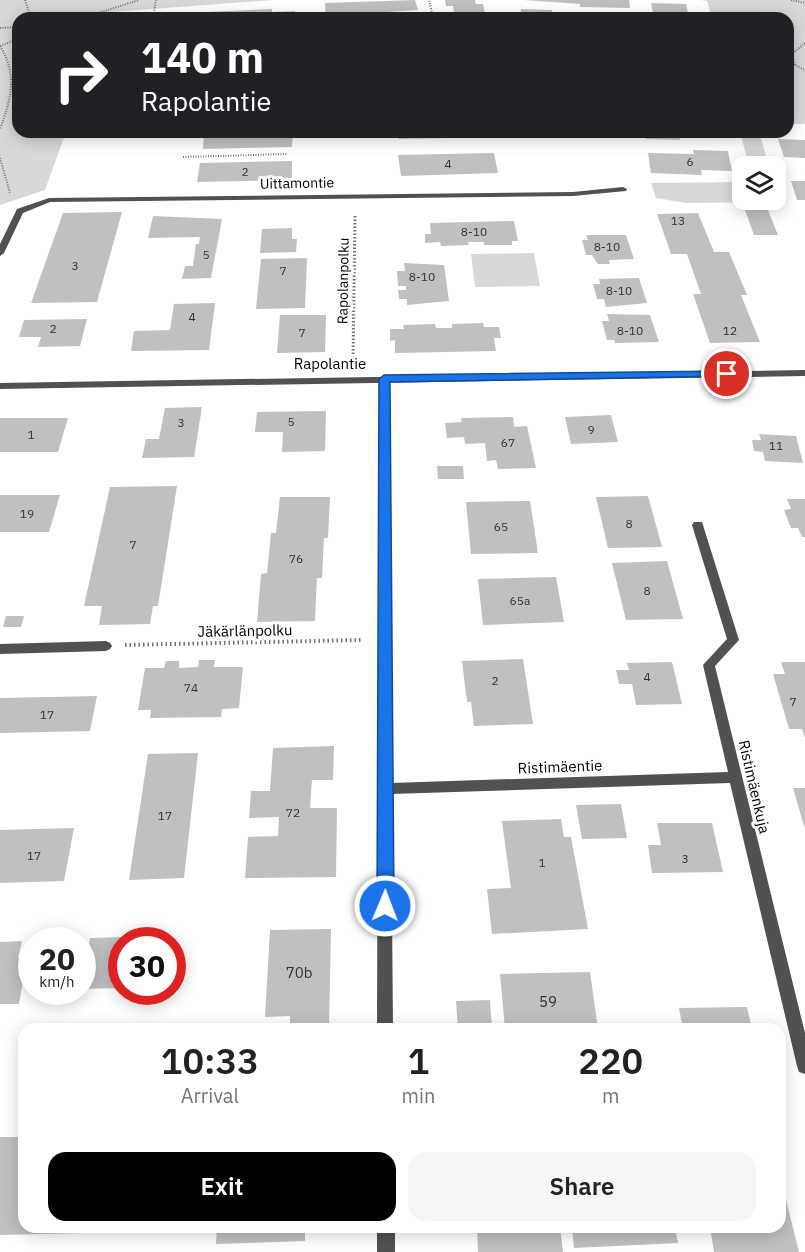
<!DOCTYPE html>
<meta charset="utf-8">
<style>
body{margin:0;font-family:"IBM Plex Sans",sans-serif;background:#f6f6f6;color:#222;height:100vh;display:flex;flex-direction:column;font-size:22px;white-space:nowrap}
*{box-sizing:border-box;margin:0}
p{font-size:20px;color:#767676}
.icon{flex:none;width:33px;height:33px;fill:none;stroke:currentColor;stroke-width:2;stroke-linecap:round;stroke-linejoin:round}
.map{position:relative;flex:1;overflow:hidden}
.details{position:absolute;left:18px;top:1023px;width:768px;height:210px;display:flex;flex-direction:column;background:#fff;border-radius:18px;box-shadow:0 3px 15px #0003}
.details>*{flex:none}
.guide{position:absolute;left:12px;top:12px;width:782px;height:126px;border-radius:18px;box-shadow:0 3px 15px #0003;background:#202124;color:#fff;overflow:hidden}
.buttons{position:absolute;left:732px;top:156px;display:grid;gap:12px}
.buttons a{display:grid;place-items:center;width:54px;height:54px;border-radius:12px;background:#fff;box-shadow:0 3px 15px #0003;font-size:30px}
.speed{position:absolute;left:18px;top:927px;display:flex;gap:12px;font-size:30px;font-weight:700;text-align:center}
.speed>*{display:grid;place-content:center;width:78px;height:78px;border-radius:50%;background:#fff;box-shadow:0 3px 15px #0003;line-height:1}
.speed small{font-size:15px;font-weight:400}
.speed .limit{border:9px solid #d22;background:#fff;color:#111}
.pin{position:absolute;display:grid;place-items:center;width:51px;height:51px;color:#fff;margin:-26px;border:3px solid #fff;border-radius:50%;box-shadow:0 2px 6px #0007}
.me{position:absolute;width:66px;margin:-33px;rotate:1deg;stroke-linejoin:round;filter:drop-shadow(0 0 4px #0008)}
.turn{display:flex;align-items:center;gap:21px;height:126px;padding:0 30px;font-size:27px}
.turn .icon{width:78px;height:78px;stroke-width:2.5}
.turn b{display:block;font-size:42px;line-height:51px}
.eta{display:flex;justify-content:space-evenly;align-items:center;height:102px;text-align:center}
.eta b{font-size:36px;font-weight:600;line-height:42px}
.button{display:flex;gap:12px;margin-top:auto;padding:12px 30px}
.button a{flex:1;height:69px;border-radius:18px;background:#000;color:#fff;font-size:24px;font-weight:600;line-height:69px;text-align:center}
.button a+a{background:#f6f6f6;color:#222}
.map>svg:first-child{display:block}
.green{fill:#d8d8d8}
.building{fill:#c0c0c0}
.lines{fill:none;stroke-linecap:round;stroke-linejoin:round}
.path-far2{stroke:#737373;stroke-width:2;stroke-dasharray:1 1.5;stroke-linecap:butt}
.path-far1{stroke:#737373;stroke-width:3;stroke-dasharray:1.5 2;stroke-linecap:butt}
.path{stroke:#737373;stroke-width:4;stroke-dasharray:1.5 3;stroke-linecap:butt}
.minor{fill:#515151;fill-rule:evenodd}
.tertiary{fill:#515151;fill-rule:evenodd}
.route{fill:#1a73e8;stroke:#114b97;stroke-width:1.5}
.labels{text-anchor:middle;stroke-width:6;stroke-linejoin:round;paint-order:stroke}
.number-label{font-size:12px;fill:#303030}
.far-street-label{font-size:14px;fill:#000;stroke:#fff}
.street-label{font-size:15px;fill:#000;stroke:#fff}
.near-number-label{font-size:15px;fill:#303030}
</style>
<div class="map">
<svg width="805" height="1252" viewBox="0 0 805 1252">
<rect width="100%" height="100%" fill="#fff"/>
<g class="green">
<path d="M0 0H273L111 12 109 18H18V132H66L45 190 0 205Z"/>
<path d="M701 0H805V124H788V18H712L707 1Z"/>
<path d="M740 132H759L769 166H749Z"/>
<path d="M742 182V200H776V191L778 202 686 203 656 198 651 183Z"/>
<path d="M534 253 540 286 475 287 471 254Z"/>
</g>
<g class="building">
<path d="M415 0 418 10 326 16 325 3Z"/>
<path d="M445 0H475L476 4H483L486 18H455L453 6H446Z"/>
<path d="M524 0H629L630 8 580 7V4Z"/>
<path d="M651 3 686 4 688 13H696L698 18H662L661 13H653Z"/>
<path d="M272 9V12L295 11V18H161L162 14Z"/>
<path d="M521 9 552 10 553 18H520Z"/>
<path d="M204 132H293L292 147 203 149Z"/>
<path d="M398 132H499L500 137 399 139Z"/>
<path d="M645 132H723L725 138 679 136 680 140 646 139Z"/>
<path d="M778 139 805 140V158L784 157Z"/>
<path d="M693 150 728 151 732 171 701 170 702 175 651 173 648 153 694 154Z"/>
<path d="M494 153 498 173 401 176 398 155Z"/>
<path d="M292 161V180L197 182 200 163Z"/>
<path d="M791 181H805V200H797Z"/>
<path d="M742 202 765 203 778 235H754Z"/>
<path d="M122 212 97 302 31 303 63 213Z"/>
<path d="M698 213 714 252H729L747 295H741L760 342 710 343 693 294H701L687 254H671L657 214Z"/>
<path d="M153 216 222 219 211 278 182 279 185 266H193L196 244H199L200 237 148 238Z"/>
<path d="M514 221 518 241H512V245H484V242H468L469 245 441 246 440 242 425 243V234H431L430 223Z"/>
<path d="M292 228V239H297L296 252 260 253 262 229Z"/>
<path d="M586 235H626L634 259 609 260 610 264H598L592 255H586L582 240H588Z"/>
<path d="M307 258 305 308 256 309 261 259Z"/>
<path d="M404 263 444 265 449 301 407 305V299H399L398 290H406V286H398L397 271H405Z"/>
<path d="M639 278 647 303 606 307 604 299H597L593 284H600L599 279Z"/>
<path d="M215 303 209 350 131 351 134 331 170 330 174 304Z"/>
<path d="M607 314 650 315 659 342 615 343 614 340H607L602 321H609Z"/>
<path d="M280 315H326L325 352 277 353Z"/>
<path d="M87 319 80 346 38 347 41 337H19L24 320Z"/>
<path d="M483 323 484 327H499L501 338H494L496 351 395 353V340L390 341V329H404L403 325 435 324 436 328H452V324Z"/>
<path d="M202 407 194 457 142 458 146 439H159L165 408Z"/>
<path d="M326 411 325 451 282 452 283 432H255L257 412Z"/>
<path d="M611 415 618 442 571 444 565 417Z"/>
<path d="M513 417 514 427 527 426 536 468 498 469 496 460 487 461 485 443 465 444 464 437 447 438 445 423 462 422 461 418Z"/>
<path d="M0 418H68L58 452H0Z"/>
<path d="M759 434 796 436 803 463 765 461 763 452 754 451 752 440H761Z"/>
<path d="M437 466H463L464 479H438Z"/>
<path d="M177 486 158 606H153L150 624 99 625 102 606H84L110 487Z"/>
<path d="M0 495H60L49 532H0Z"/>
<path d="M648 496 662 547 608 548 596 497Z"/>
<path d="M280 497H330L328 538H324L322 578H317L315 621 257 622 261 574 267 573 271 533H276Z"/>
<path d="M787 499H805V537H802L798 528H791L784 510 791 509Z"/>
<path d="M530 501 538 553 471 554 466 502Z"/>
<path d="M667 561 683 619 626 620 612 563Z"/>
<path d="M556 577 564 622 483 625 478 579Z"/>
<path d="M6 616H24L21 627H3Z"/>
<path d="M523 659 533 724 474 726 471 702H467L462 661Z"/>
<path d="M199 660H215L214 667H243L239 708 222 709 221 717 150 718 151 710H138L145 668H164L166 661H179V668L198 667Z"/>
<path d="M672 662 682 704 636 705 632 684H619L616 670H629L627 663Z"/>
<path d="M781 662H805V738L802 729H789L773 674H785Z"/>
<path d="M97 696 90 731 0 733V698Z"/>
<path d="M334 746 333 780H312L310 808H337L336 877 245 878 248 837 278 836 279 817 249 818 251 791H270L273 748Z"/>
<path d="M198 753 184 878 129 880 148 754Z"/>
<path d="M793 788H805V826H804Z"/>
<path d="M621 804 627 838 582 839 576 805Z"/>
<path d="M561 819 564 837H571L588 929 492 934 487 889 511 888 502 821Z"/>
<path d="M657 823H712L723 872 652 873 648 845H661Z"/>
<path d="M74 828 64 881 0 883V830Z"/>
<path d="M331 929 329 1029H290V1016L265 1017 270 930Z"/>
<path d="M155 936 154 940H122V988L82 989 90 938Z"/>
<path d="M22 941 18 957H27L19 1004H0V942Z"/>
<path d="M590 972 598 1029H505L500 974Z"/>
<path d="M490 1000 492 1029H458L456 1001Z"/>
<path d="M747 1007 752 1029H683L679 1008Z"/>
<path d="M0 1137H24V1227H125L124 1232 0 1235Z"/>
<path d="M780 1196H785L799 1252H714L710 1227H780Z"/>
<path d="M217 1227H305V1241L216 1244Z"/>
<path d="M477 1227H560L563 1252H478Z"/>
<path d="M572 1227H675L678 1243 574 1248Z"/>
</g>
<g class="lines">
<g class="path-far2">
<path d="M25 0 31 18"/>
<path d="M791 0 805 3"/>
<path d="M82 18 139 0"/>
<path d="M153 18 156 0"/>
<path d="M399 18 432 13 429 0"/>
<path d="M0 28 18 27"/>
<path d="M805 43 792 54 795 65 805 70"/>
<path d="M0 46C18 75 11 99 0 129"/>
<path d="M0 46 18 39"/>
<path d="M155 132V137"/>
<path d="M188 136 189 132"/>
<path d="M183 157 287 154"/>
<path d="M0 158 10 193"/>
</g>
<path class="path-far1" d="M353 361 355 216"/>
<path class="path" d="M125 645 361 640"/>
<g class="minor">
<path d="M623 187 627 189 626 191 573 196 50 202 23 213 4 253 0 256V244L17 209 49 198 573 192Z"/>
<path d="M384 376 389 379 391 783 728 772 703 665 727 639 692 525 694 522H702L739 640 715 666 805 1033V1074L799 1072 797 1066 730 783 391 794 393 1029H377L379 379Z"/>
<path d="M106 641 110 643 112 646 110 649 106 651 0 654V644Z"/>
<rect x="377" y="1227" width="18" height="25"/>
</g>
<path class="tertiary" d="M805 370V376L0 389V383Z"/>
</g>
<path class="route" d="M727 371 732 374 731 376 390 382 394 906 391 911 385 914 379 911 377 906 379 379 384 375Z"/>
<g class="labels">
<g class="number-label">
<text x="690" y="166">6</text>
<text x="448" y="168">4</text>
<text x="245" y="176">2</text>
<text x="678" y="225">13</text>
<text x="474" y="236">8-10</text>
<text x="607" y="251">8-10</text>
<text x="206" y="259">5</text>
<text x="75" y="270">3</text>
<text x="283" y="275">7</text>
<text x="422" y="281">8-10</text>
<text x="619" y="295">8-10</text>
<text x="192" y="321">4</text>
<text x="53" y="333">2</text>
<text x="630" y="335">8-10</text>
<text x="730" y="335">12</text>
<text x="302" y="337">7</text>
<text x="291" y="426">5</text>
<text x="181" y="427">3</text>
<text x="591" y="434">9</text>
<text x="31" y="439">1</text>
<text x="508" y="447">67</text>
<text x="776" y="450">11</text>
<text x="27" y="518">19</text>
<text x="629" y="528">8</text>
<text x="501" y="531">65</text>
<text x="133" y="549">7</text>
<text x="296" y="563">76</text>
<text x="647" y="595">8</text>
<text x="520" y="605">65a</text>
<text x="647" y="681">4</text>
<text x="495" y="685">2</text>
<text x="191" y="692">74</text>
<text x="793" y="706">7</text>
<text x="47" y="719">17</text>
<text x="293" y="817">72</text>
<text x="165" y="820">17</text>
<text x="34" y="860">17</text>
<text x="685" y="863">3</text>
<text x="542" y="867">1</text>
</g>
<g class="far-street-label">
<text transform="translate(297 183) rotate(-1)" y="5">Uittamontie</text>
<text transform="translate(343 281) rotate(-89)" y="5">Rapolanpolku</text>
</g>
<g class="street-label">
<text x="330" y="369">Rapolantie</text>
<text transform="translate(245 631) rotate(-1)" y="5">Jäkärlänpolku</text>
<text transform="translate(560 767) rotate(-2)" y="5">Ristimäentie</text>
<text transform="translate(754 787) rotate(77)" y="5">Ristimäenkuja</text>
</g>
<g class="near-number-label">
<text x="299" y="978">70b</text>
<text x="548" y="1007">59</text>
</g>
</g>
</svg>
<div class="buttons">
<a><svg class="icon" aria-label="layers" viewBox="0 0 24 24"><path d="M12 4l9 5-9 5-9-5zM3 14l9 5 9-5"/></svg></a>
</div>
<div class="speed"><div>20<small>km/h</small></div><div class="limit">30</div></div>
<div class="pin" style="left:727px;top:374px;background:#d93025"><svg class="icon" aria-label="arrive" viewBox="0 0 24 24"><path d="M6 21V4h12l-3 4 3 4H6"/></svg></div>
<svg class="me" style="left:385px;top:906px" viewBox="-20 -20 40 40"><circle r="17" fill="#1a73e8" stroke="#fff" stroke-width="3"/><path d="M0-11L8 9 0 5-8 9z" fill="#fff"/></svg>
<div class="guide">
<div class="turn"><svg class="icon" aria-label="right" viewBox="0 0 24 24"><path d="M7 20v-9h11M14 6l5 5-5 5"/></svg><div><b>140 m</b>Rapolantie</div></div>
</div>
<section class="details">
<div class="eta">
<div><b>10:33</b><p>Arrival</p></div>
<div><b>1</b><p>min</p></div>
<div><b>220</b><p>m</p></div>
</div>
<div class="button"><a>Exit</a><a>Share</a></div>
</section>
</div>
